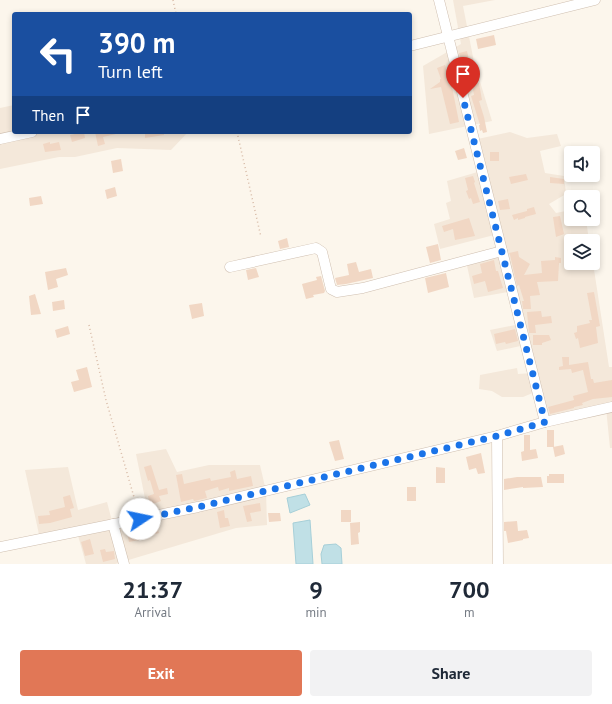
<!DOCTYPE html>
<style>
body{margin:0;font-family:"PT Sans",sans-serif;background:#f2f2f3;color:#1f2937;height:100vh;display:flex;flex-direction:column;font-size:15px;white-space:nowrap}
*{box-sizing:border-box;margin:0}
p{font-size:13px;color:#747a83}
.icon{flex:none;width:22px;height:22px;fill:none;stroke:currentColor;stroke-width:2;stroke-linecap:round;stroke-linejoin:round}
.map{position:relative;height:564px;overflow:hidden}
.details{display:flex;flex-direction:column;background:#fff;flex:1}
.details>*{flex:none}
.hud{position:absolute;left:12px;top:12px;width:400px;height:122px;border-radius:4px;box-shadow:0 2px 6px #0003;background:#1a4fa0;color:#fff;overflow:hidden}
.controls{position:absolute;left:564px;top:146px;display:grid;gap:8px}
.controls a{display:grid;place-items:center;width:36px;height:36px;border-radius:4px;background:#fff;box-shadow:0 2px 6px #0003;font-size:20px}
.pin{position:absolute;display:grid;place-items:center;width:34px;height:34px;color:#fff;margin:-41px -17px;border-radius:50% 50% 50% 0;rotate:-45deg;box-shadow:0 0 4px #0007}
.pin .icon{rotate:45deg}
.me{position:absolute;width:44px;margin:-22px;rotate:79deg;stroke-linejoin:round;filter:drop-shadow(0 0 3px #0008)}
.turn{display:flex;align-items:center;gap:14px;height:84px;padding:0 20px;font-size:18px}
.turn .icon{width:52px;height:52px;stroke-width:2.5}
.turn b{display:block;font-size:28px;line-height:34px}
.then{display:flex;align-items:center;height:38px;padding:0 20px;background:#0003;gap:8px;font-size:15px}
.eta{display:flex;justify-content:space-evenly;align-items:center;height:68px;text-align:center}
.eta b{font-size:24px;font-weight:600;line-height:28px}
.cta{display:flex;gap:8px;margin-top:auto;padding:8px 20px}
.cta a{flex:1;height:46px;border-radius:4px;background:#e17756;color:#fff;font-size:16px;font-weight:600;line-height:46px;text-align:center}
.cta a+a{background:#f2f2f3;color:#1f2937}
.map>svg:first-child{display:block}
.residential{fill:#f4e8da}
.water{fill:#c0e0e6;stroke:#a6cfd8}
.building{fill:#f1d7c4}
.lines{fill:none;stroke-linecap:round;stroke-linejoin:round}
.minor-casing{stroke:#cfbfb0;stroke-width:11}
.path{stroke:#d7baa6;stroke-width:1.5;stroke-dasharray:1 3;stroke-linecap:butt}
.minor{stroke:#fff;stroke-width:10}
.route{stroke:#1a73e8;stroke-width:7;stroke-dasharray:0 12.6}
</style>
<div class="map">
<svg width="612" height="564" viewBox="0 0 612 564">
<rect width="100%" height="100%" fill="#fcf6ec"/>
<g class="residential">
<path d="M453 0H495L463 6 474 62 492 121 429 134 423 66 461 44Z"/>
<path d="M14 105V132H188L171 150 117 148 75 157H59L0 169V108Z"/>
<path d="M510 132 527 138 557 134 561 146 540 151 545 173 564 176 566 194 549 204 556 213 571 210V219H586L589 241H571V263H593L609 367H612V448H610L606 408 545 422 535 392 523 397H502L492 391 479 389 480 375 517 368 518 374 532 373 525 345 497 351 490 330 520 324 508 292 474 298 466 261 502 253 498 234 440 249 434 224 450 219 446 203 451 201 447 181 481 171 473 140Z"/>
<path d="M166 449 177 472 209 465H260L266 491 267 525 236 528 115 564H86L77 532 40 539 25 470 68 467 78 510 107 502 112 521 148 513 136 454Z"/>
</g>
<g class="water">
<path d="M305 494 310 505 290 513 287 498Z"/>
<path d="M310 520 313 564H296L293 523Z"/>
<path d="M336 544 341 548 342 564H322L321 554 324 545Z"/>
</g>
<g class="building">
<path d="M494 35 496 45 478 49 476 39Z"/>
<path d="M467 51 471 69 464 71 459 53Z"/>
<path d="M445 65 449 78 450 77 459 122 450 124 441 87 430 89 440 82V79H441L437 68Z"/>
<path d="M479 83 482 100 479 101 484 117 487 132 483 133 482 130 480 131 479 125H480L471 96 474 95 472 84Z"/>
<path d="M84 132 85 138 72 142 70 135Z"/>
<path d="M95 132H116V134L103 137 105 144 98 146Z"/>
<path d="M145 132H164V135L145 138Z"/>
<path d="M50 142V144L59 142 61 150 45 152 43 144Z"/>
<path d="M464 148 467 158 458 160 455 151Z"/>
<rect x="490" y="152" width="9" height="9"/>
<path d="M121 159 123 171 113 173 111 161Z"/>
<path d="M526 174 528 180 511 184 509 177Z"/>
<path d="M473 176 475 182 474 183 480 202 473 204 471 198 469 199 466 191 468 190 465 178Z"/>
<path d="M550 177 564 179V184L550 183Z"/>
<path d="M115 187 117 196 107 199 105 190Z"/>
<path d="M41 196 43 204 30 206 29 198Z"/>
<path d="M508 199 510 209 500 210 498 201Z"/>
<path d="M534 207 536 214 525 217V218L518 220V218L514 220 512 215 527 211V209Z"/>
<path d="M560 216 564 234 556 237 553 217Z"/>
<path d="M469 218 475 236 455 240 453 229 444 232 442 226Z"/>
<path d="M287 238 289 247 280 249 278 241Z"/>
<path d="M438 244 441 260 430 263 426 247Z"/>
<path d="M518 251 519 257 530 264 524 275 542 273 541 261 555 260V257L561 258V263H559L558 281 537 282 540 295 530 296 531 309H523L522 301H524L519 285 517 286 510 255 509 253Z"/>
<path d="M494 260 496 271H498L503 288 488 292 485 281 474 284 472 276 482 273 480 264Z"/>
<path d="M356 262 359 272 371 269 373 278 346 284 337 285 335 278 349 275 347 264Z"/>
<path d="M66 268 68 275 56 279 58 287 48 290 45 272Z"/>
<path d="M256 268 259 277 248 280 246 270Z"/>
<path d="M446 273 449 287 428 293 425 278Z"/>
<path d="M321 276 325 291 324 293 313 295 314 297 306 299 302 284 317 280 316 277Z"/>
<path d="M594 292 600 326 596 327 598 343 580 348 578 338 576 339 574 333 577 332V326L590 323 589 320H592L587 293Z"/>
<path d="M35 294 41 314 31 315 29 296Z"/>
<path d="M64 300 65 309 53 311 52 302Z"/>
<path d="M202 303 204 316 192 319 189 305Z"/>
<path d="M541 311 542 317 551 316 552 323 535 325 536 333H529L527 312Z"/>
<path d="M68 326 70 334 57 338 55 330Z"/>
<path d="M515 329 518 341 506 344 505 342 496 344 494 334Z"/>
<path d="M533 335H549L551 340 542 343V345H533Z"/>
<path d="M562 357H569V365L588 362 591 379H593L594 383 612 380V397L593 399 582 403 583 405 574 407V408L550 414 548 407 574 400 573 396 588 392 583 370 572 373 571 369 559 370V367L563 366Z"/>
<path d="M87 367 92 387 74 392 71 382 79 380 76 370Z"/>
<rect x="547" y="430" width="7" height="17"/>
<path d="M524 435H530V450L536 449 538 458 522 461 521 452 524 451Z"/>
<path d="M339 440 344 459 335 461 329 442Z"/>
<path d="M563 445 565 454 555 457 553 447Z"/>
<path d="M481 453 485 473 478 474 476 468 469 470 466 457Z"/>
<path d="M151 465 159 490 167 488 168 494 159 496 161 501 150 505 148 496 154 494 150 480 148 481 144 467Z"/>
<path d="M436 467 445 468V483H436Z"/>
<path d="M235 470 237 479 251 476 253 486 229 491V488L219 491 218 487 205 491 207 498 194 501 193 499 181 502 176 475 182 474 184 484 210 478 211 481 231 477 230 472Z"/>
<path d="M549 474H564V483H547V476H549Z"/>
<path d="M517 477H541L543 487 523 488V487L504 490V479Z"/>
<rect x="407" y="487" width="9" height="14"/>
<path d="M70 495 74 508 70 509 72 517 50 523 39 524 38 516 50 515 49 511 65 507 63 497Z"/>
<path d="M260 503 261 511 250 513 252 521 247 522 243 506Z"/>
<path d="M224 510 225 518H228L230 526 220 528 217 512Z"/>
<rect x="341" y="510" width="10" height="12"/>
<path d="M268 513H280L281 521 269 522Z"/>
<path d="M517 521 518 531 527 530 529 538 523 539V540L508 543 506 531H504V522Z"/>
<path d="M360 522V532L358 533 359 544 351 545 350 523Z"/>
<path d="M157 527 159 533 149 536V538L129 542 127 532 133 531V533Z"/>
<path d="M90 539 94 554 85 556 81 542Z"/>
<path d="M105 549 106 552 114 551 115 559 103 562 100 550Z"/>
</g>
<g class="lines">
<defs>
<g id="minor">
<path d="M439 0 545 422"/>
<path d="M410 46 595 0"/>
<path d="M0 139 32 132"/>
<path d="M230 267 316 248 322 252 331 289 337 292 363 288 502 251"/>
<path d="M497 436 498 564"/>
<path d="M113 524 124 564"/>
<path d="M0 547 198 507 497 436 545 422 612 407"/>
</g>
</defs>
<use href="#minor" class="minor-casing"/>
<g class="path">
<path d="M173 0 176 14"/>
<path d="M237 132 261 237"/>
<path d="M89 325 106 400 138 511"/>
</g>
<use href="#minor" class="minor"/>
</g>
<g class="lines">
<path class="route" d="M140 519 198 507 497 436 545 422 463 98"/>
</g>
</svg>
<div class="controls">
<a><svg class="icon" aria-label="sound" viewBox="0 0 24 24"><path d="M4 9h4l5-4v14l-5-4H4zM17 9q2 3 0 6"/></svg></a>
<a><svg class="icon" aria-label="search" viewBox="0 0 24 24"><circle cx="10" cy="10" r="6"/><path d="M15 15l6 6"/></svg></a>
<a><svg class="icon" aria-label="layers" viewBox="0 0 24 24"><path d="M12 4l9 5-9 5-9-5zM3 14l9 5 9-5"/></svg></a>
</div>
<div class="pin" style="left:463px;top:98px;background:#d93025"><svg class="icon" aria-label="arrive" viewBox="0 0 24 24"><path d="M6 21V4h12l-3 4 3 4H6"/></svg></div>
<svg class="me" style="left:140px;top:519px" viewBox="-20 -20 40 40"><circle r="19" fill="#fff"/><path d="M0-13L10 11 0 6-10 11z" fill="#1a73e8"/></svg>
<div class="hud">
<div class="turn"><svg class="icon" aria-label="left" viewBox="0 0 24 24"><path d="M17 20v-9H6M10 6l-5 5 5 5"/></svg><div><b>390 m</b>Turn left</div></div>
<div class="then">Then<svg class="icon" aria-label="arrive" viewBox="0 0 24 24"><path d="M6 21V4h12l-3 4 3 4H6"/></svg></div>
</div>
</div>
<section class="details">
<div class="eta">
<div><b>21:37</b><p>Arrival</p></div>
<div><b>9</b><p>min</p></div>
<div><b>700</b><p>m</p></div>
</div>
<div class="cta"><a>Exit</a><a>Share</a></div>
</section>
